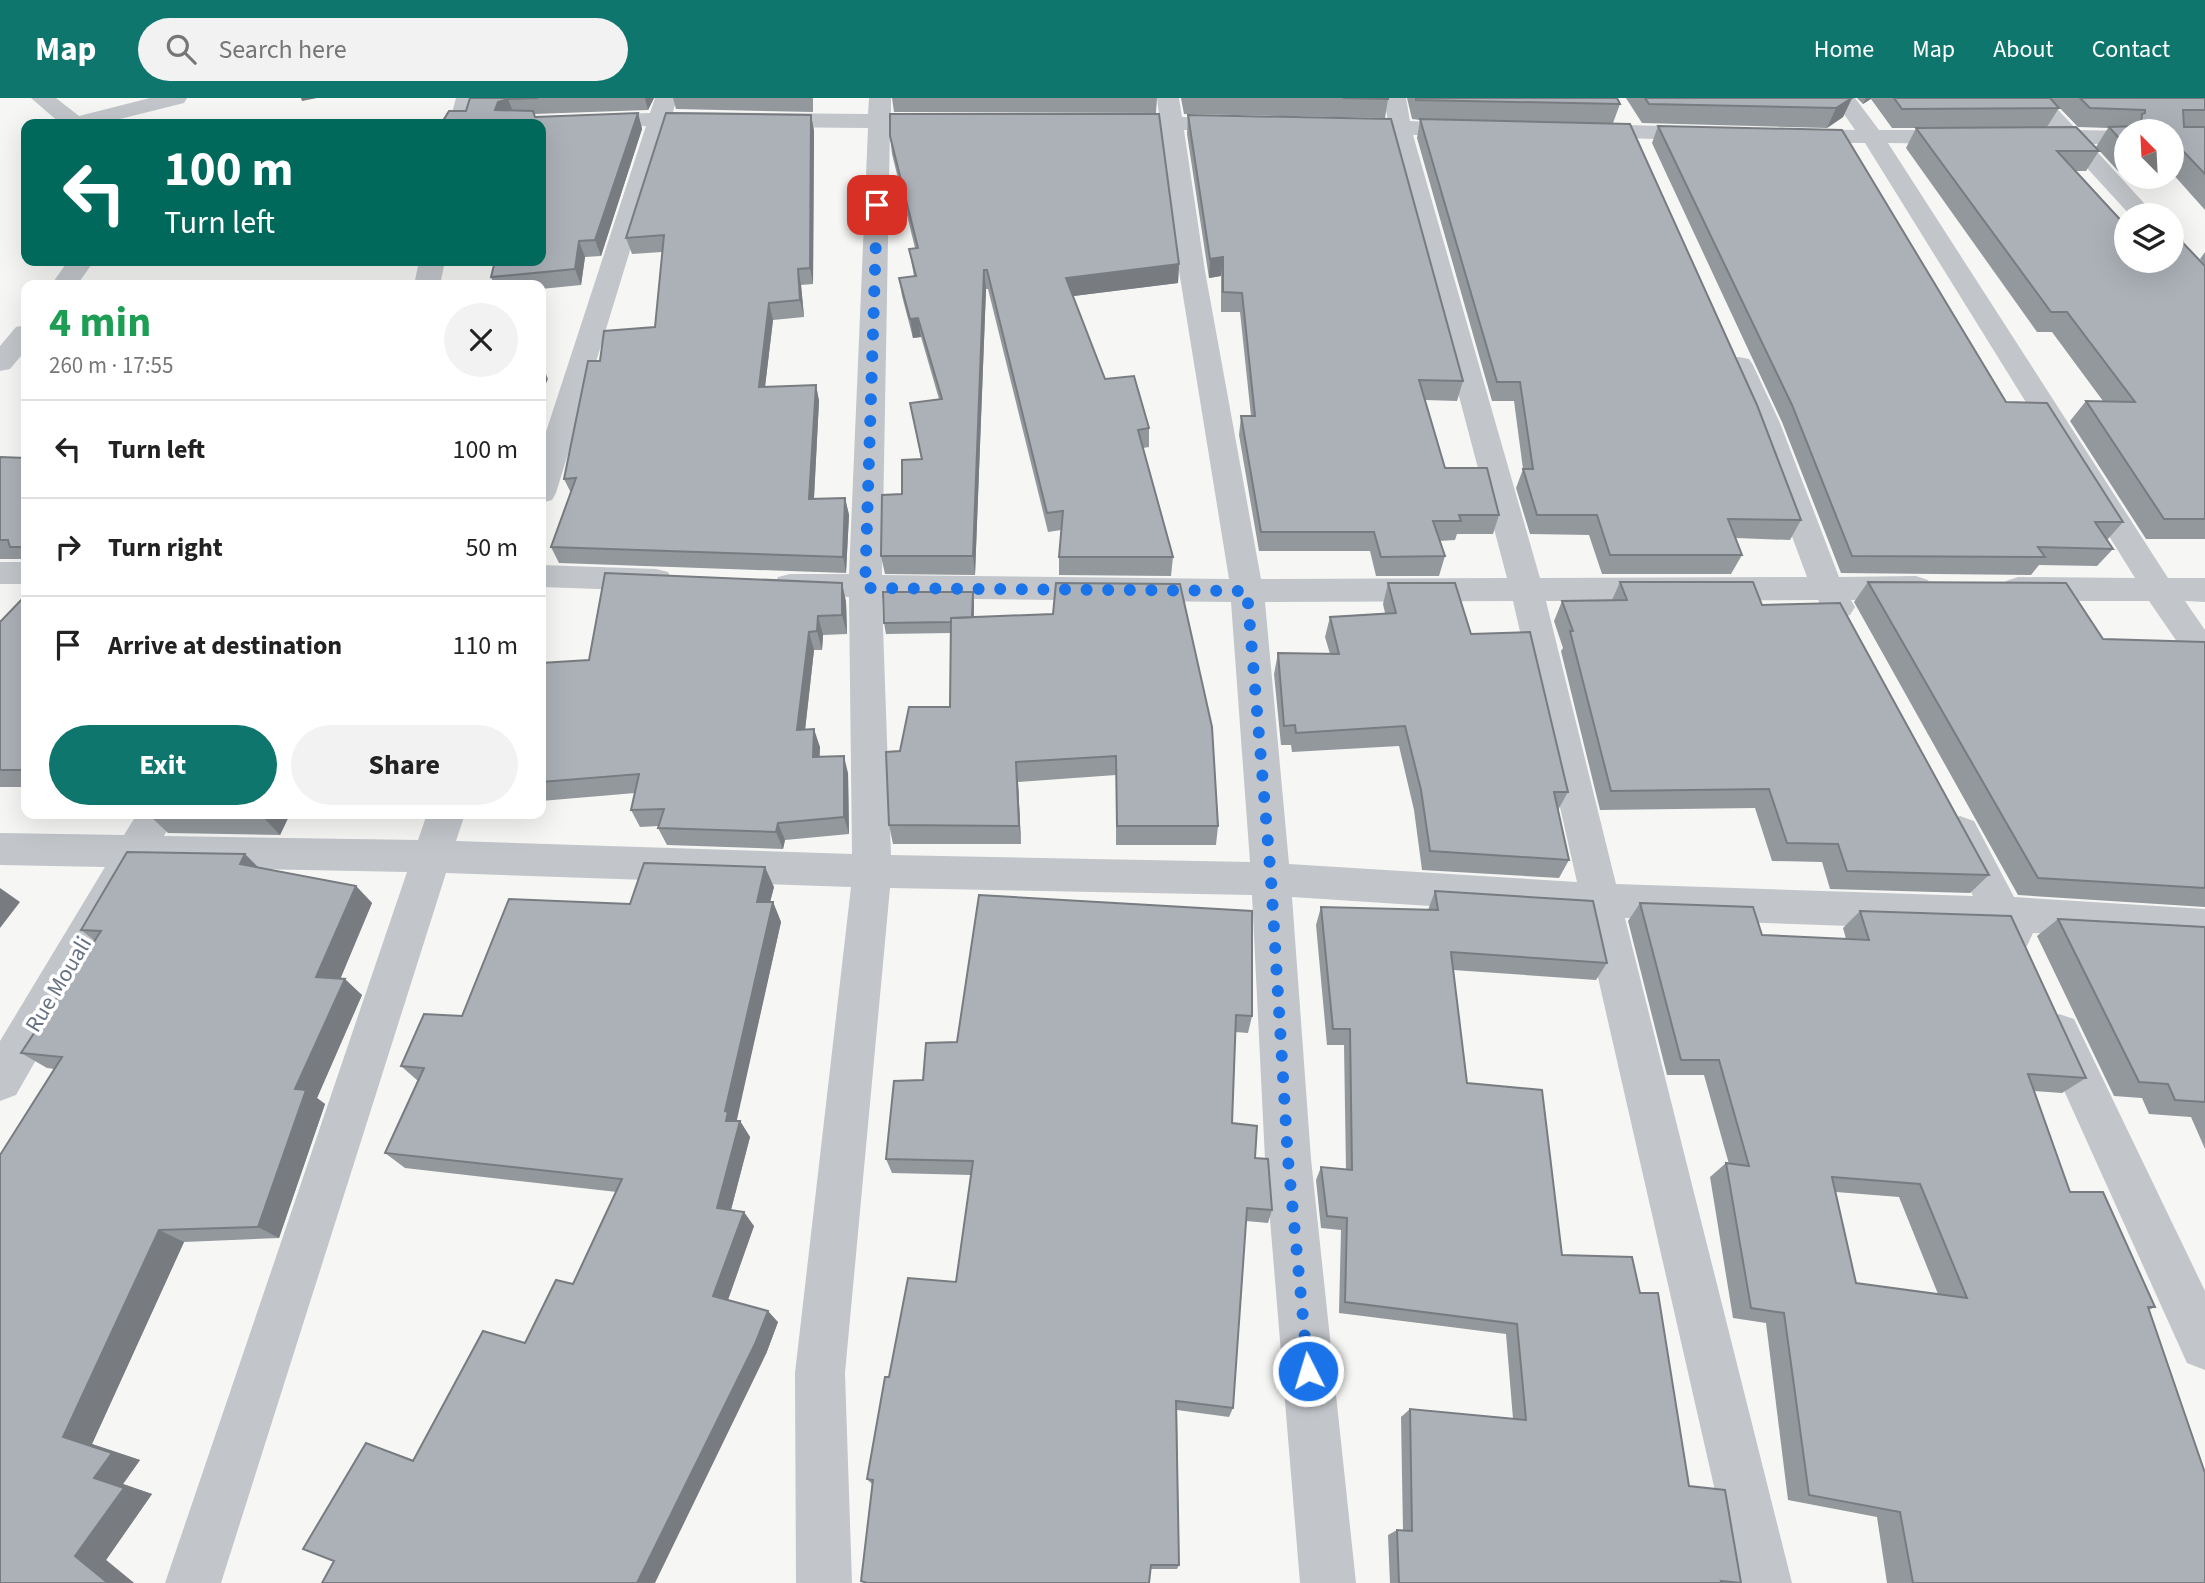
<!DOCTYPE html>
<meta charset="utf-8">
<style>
body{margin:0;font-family:"Source Sans 3",sans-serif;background:#f2f2f2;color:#222;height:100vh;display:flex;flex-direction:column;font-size:26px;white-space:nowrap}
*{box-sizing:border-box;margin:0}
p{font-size:23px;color:#767676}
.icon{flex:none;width:38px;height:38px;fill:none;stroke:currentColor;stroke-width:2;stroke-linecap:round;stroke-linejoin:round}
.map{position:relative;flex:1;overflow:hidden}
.side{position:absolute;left:21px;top:182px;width:525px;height:539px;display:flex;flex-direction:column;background:#fff;border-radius:14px;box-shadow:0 7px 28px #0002}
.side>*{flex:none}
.guide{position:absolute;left:21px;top:21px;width:525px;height:147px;border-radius:14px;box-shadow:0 7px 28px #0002;background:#00695c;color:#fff;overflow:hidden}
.needle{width:46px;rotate:336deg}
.buttons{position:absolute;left:2114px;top:21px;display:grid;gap:14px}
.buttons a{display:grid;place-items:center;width:70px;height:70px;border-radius:50%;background:#fff;box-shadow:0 7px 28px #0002;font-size:35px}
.pin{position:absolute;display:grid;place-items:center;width:60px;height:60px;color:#fff;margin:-30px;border-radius:14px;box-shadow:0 4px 10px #0006}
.me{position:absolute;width:77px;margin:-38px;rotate:355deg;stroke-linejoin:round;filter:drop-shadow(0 0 5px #0008)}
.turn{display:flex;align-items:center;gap:24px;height:147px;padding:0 28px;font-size:32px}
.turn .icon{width:91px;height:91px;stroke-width:2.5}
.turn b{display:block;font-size:49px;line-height:60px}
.round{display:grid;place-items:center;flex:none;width:74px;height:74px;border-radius:37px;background:#f2f2f2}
.overview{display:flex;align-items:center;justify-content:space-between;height:119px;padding:0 28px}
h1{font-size:42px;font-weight:700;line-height:52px;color:#1e9e55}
.action{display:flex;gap:14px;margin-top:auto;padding:14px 28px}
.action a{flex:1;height:80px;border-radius:42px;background:#0f766e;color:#fff;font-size:28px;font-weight:700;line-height:80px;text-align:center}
.action a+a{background:#f2f2f2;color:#222}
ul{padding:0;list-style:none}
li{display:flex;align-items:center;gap:21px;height:98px;padding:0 28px;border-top:2px solid #e0e0e0}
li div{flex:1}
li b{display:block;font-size:26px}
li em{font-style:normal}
header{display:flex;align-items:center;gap:42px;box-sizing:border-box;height:98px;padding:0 35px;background:#0f766e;color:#fff}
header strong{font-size:33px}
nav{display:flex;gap:38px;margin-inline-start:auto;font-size:24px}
.search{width:490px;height:63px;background:#f2f2f2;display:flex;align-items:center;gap:18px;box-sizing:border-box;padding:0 24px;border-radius:38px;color:#767676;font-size:26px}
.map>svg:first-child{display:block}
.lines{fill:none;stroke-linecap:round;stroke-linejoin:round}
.minor{fill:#c2c5c9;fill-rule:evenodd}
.wall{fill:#93989d;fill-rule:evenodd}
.shaded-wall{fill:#787c80}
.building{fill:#abb1b7;stroke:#787c80;stroke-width:2;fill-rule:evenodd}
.route{stroke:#1a73e8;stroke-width:12;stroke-dasharray:0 21.6}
.labels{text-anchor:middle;stroke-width:7;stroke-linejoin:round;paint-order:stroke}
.street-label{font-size:23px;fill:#687483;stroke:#fff}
</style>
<header>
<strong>Map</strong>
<div class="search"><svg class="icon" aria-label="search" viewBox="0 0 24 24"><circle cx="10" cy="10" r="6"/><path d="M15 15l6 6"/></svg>Search here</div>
<nav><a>Home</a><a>Map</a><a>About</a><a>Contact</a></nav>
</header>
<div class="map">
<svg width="2205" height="1485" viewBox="0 0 2205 1485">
<rect width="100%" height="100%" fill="#f6f7f4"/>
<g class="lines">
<g class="minor">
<path d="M31 0H56L79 18 150 0H187L184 5 100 26H61Z"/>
<path d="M456 0H478L471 26H449Z"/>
<path d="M655 0H677L673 14 868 16 869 0H891V17H941L949 19 952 24 949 29 941 31 890 30 882 477 1229 481 1179 173 1161 32 1110 31 1102 29 1099 24 1102 19 1110 17 1159 18 1157 0H1179L1182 19 1239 20 1247 22 1250 27 1247 32 1239 34 1184 32 1205 173 1261 481 1507 480 1390 37 1333 34 1330 29 1333 24 1388 23 1384 0H1406L1410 23 1478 26 1481 31 1478 36 1470 38 1413 37 1540 480 1807 479 1750 325 1725 267 1729 261 1739 259 1749 261 1753 267 1780 325 1839 479 1916 478 1928 482 1932 490 1928 498 1916 502H1851L1855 509 1850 517 1838 521 1826 517 1818 502 1546 503 1616 786 1973 798 1941 734 1946 723 1960 718 1974 723 2014 799 2205 811V845L2033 835 2027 848 2013 854 1999 848 1991 833 1625 820 1792 1485H1736L1584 818 1292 799 1311 1061 1356 1485H1300L1265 1061 1252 797 890 790 845 1275 852 1485H796L795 1275 851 789 446 775 221 1485H165L407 774 146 769 16 997 0 1003V943L105 769 0 767V735L124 737 137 716H176L164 738 418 742 427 716H465L456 743 852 756 849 499 790 498 778 495 774 487 778 479 790 476H849L868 30 668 28 556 395 552 402 541 405V349L646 28 541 32V26H503L506 21 514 19 650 15ZM882 500 1231 504 1250 764 891 757ZM1513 503 1577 784 1289 766 1265 504Z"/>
<path d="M1833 0H1855L1879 32H1963L1971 34 1974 39 1971 44 1963 46 1888 45 2168 480H2205V504L2185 503 2205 532V571L2193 567 2149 503H2018L2006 499 2002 491 2006 483 2018 479 2135 480 1865 45H1796L1788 43 1785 38 1788 33 1796 31 1855 32Z"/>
<path d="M2024 0H2047L2077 32 2130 33H2126V46H2090L2155 117H2130L2065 46 2026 44 2023 39 2026 34 2052 32Z"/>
<path d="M1582 26 1708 29 1716 31 1719 36 1716 41 1708 43 1574 38 1571 33 1574 28Z"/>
<path d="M68 163H94L77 187H51Z"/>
<path d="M419 163H445L440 187H414Z"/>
<path d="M26 227V252L10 271 0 273V248L16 229Z"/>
<rect x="0" y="464" width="26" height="22"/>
<path d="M541 467 656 471 668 474 672 482 668 490 656 493 541 489Z"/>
<path d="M2059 916 2074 921 2205 1193V1272L2187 1265 2038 935 2044 921Z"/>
</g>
</g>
<g class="wall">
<path d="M470 0H654L648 12 534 16 535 19 638 15 642 31 601 158 585 159 581 187 541 191V187H494L491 179 494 164 452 168 450 163H541L466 13Z"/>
<path d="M673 0H813V14L676 11Z"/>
<path d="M892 0H1157L1156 15 894 14Z"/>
<path d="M1181 0H1388V1L1385 20 1184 16Z"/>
<path d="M1407 0H1617L1620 6 1613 25 1801 422 1790 442 1736 440 1742 457 1731 476H1602L1589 437 1530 436 1516 390 1523 371 1514 303H1492L1417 40 1420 22 1412 21Z"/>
<path d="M1626 0H1852L1843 19 1827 30 1642 25Z"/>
<path d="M1857 0H2205V112L2172 75V33H2126V73H2118L2096 49 2108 30 2078 29 2056 6 2059 10 2047 29 2099 53 2086 73H2076L2126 163 2183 145 2205 168V441H2146L2070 323 2086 303H2103L2052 234H2037L1906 50 1916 30H1892L1871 1 1863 6Z"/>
<path d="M811 17 814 33 813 186 801 187 804 219 773 222 765 289 816 287 819 303 814 401 845 400 849 417 846 475 559 465 551 449 571 395 564 381 600 263 655 229 662 154 632 156 626 140Z"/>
<path d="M1188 17 1463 283 1457 303 1425 302 1445 370 1499 417 1493 436H1457L1455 442 1439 443 1445 458 1439 478H1376L1370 453H1259L1239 337 1241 318H1251L1240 214H1221V178L1209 180 1187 36Z"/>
<path d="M1658 28 2006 304 2123 424 2108 441H2106L2113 451 2097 468 2039 467 2031 477 1841 475 1782 324 1652 45Z"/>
<path d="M890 38 1179 166 1178 185 1073 198 1105 281 1149 330V349L1143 350 1173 459 1171 478 1059 477V459L1061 432 1048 434 988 191H986L975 477 885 476 881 458 902 396 921 361 910 305 939 301 921 239 913 240 902 198 899 180 914 178 909 151 915 150 892 56Z"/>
<path d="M2205 154V167L2200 161Z"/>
<path d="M0 359 26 360V465L22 461H0Z"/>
<path d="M1620 484 1762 507 1989 777 1970 795 1830 791 1822 764 1772 763 1755 710 1600 712 1561 553 1563 550 1554 523 1562 503 1612 502Z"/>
<path d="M1868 484 2103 541 2205 544V809L2018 797 1854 504Z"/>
<path d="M842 485 846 504 847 536 823 537 822 552H814L805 632 820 649 819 659 848 675 849 736 785 742 783 751 667 747 658 730V728L640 729 631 712 635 695 541 703V565L589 562Z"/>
<path d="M1388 485 1471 536 1568 694 1558 712 1569 762 1559 780 1422 772 1414 712 1399 648 1292 654 1291 647H1281L1274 576 1278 555 1330 556 1325 539 1330 519 1385 515 1383 506Z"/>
<path d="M973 494 974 505V519L1218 728 1216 747H1116V677L1018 684 1021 746H893L889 727 900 653 950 609 951 535 886 536 884 525Z"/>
<path d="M26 497V689H0V524Z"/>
<path d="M290 716 280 737 168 735 150 718Z"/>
<path d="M258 769 356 788 372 805 340 881 362 897 317 1000 325 1006 279 1140 184 1144 92 1346 140 1362 123 1386 152 1396 106 1462 134 1485H0L54 971 47 970 21 955 95 843 81 832Z"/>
<path d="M774 789 770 804H773L781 824 736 1023H740L750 1039 731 1112 754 1128 728 1202 778 1224 766 1256 334 1463 389 1353 414 1362 525 1245 573 1186 617 1094 405 1070 385 1055 418 983 401 968 462 918 630 806Z"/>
<path d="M1435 793 1607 865 1596 882 1453 872 1467 985 1562 1157 1640 1195 1689 1388 1741 1485H1390L1388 1437 1397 1432 1403 1433 1401 1319 1410 1311 1513 1321 1506 1236 1339 1215 1341 1132 1321 1130 1316 1082 1321 1069 1346 1072 1344 947H1327L1316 827 1321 809 1428 812Z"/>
<path d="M979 797 1252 918 1248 935 1235 934 1232 1025 1255 1060 1272 1112 1268 1125 1246 1123 1233 1310 1229 1319 1177 1312 1179 1467 1177 1471H1151L1149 1485H865L861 1483 872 1386 867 1381 889 1279 956 1184 971 1077 892 1075 886 1061 923 982 957 944Z"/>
<path d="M1640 805 1762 837 1846 841 1843 830 1860 813 2086 980 2062 995 2034 993 2070 1094 2155 1209 2149 1212 2205 1485H1887L1877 1419 1788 1402 1766 1225 1733 1220 1710 1079 1726 1065 1729 1066 1704 977H1667L1628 823ZM1836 1094 1899 1099 1938 1196 1856 1185Z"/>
<path d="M2058 821 2205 829V1051L2191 1019 2149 1016 2142 1000 2114 998 2037 838Z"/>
</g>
<g class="shaded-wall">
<path d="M301 0H317L302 3Z"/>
<path d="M645 0H654L648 12Z"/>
<path d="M1852 0 1843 19 1827 30 1836 10Z"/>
<path d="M1866 0H1872L1863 6Z"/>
<path d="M508 1 514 16 495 12 498 4Z"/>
<path d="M638 15 642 31 601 158 595 142Z"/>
<path d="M811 17 814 33 813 186 810 170Z"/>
<path d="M579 143 585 159 581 187 575 171Z"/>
<path d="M1223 159 1221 178 1209 180 1210 161Z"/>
<path d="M1179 166 1178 185 1066 199V180Z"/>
<path d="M798 171 801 187 804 219 800 202Z"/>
<path d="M984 172 986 191 975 477 973 458Z"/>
<path d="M769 205 773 222 763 305 759 289Z"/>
<path d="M918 220 921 239 913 240 910 221Z"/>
<path d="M541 264 548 281 541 297Z"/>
<path d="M816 287 819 303 813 417 809 401Z"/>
<path d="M845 400 849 417 846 475 843 459Z"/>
<path d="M842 485 846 504 847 536 842 517Z"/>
<path d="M973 494 974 505 973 534 972 524Z"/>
<path d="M818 518 823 537 822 552 817 533Z"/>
<path d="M809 534 814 552 803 650 797 632Z"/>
<path d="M814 631 820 649 819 677 813 659Z"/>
<path d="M844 658 848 675 849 736 844 719Z"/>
<path d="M1016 664 1018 684 1021 746 1019 728Z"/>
<path d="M266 716H290L280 737 264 720Z"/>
<path d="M778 725 785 742 783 751 776 734Z"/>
<path d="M245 756 263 774 240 766Z"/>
<path d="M765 769 774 789 765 823 757 804Z"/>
<path d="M356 788 372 805 334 896 316 879Z"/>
<path d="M0 790 20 804 0 830Z"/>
<path d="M773 804 781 824 736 1026 726 1023 725 1013Z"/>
<path d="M345 881 362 897 317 1000 325 1006 279 1140 258 1129 295 991Z"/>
<path d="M740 1023 750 1039 728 1123 717 1110Z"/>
<path d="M744 1114 754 1128 725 1210 713 1198Z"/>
<path d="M159 1132 184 1144 92 1346 140 1362 123 1386 152 1396 106 1462 134 1485H108L75 1458 94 1380 63 1339Z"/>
<path d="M768 1213 778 1224 766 1256 655 1485H637Z"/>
</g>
<g class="building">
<path d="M470 0H538L508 1 498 4 495 12 533 13 535 19 638 15 595 142 579 143 575 171 491 179 495 163H541V26H441L449 13H466Z"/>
<path d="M1343 0H1388V1Z"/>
<path d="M1416 0H1617L1620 6 1416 2Z"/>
<path d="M1645 0H1852L1836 10 1649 6Z"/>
<path d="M1894 0H2050L2059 10 1902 11Z"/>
<path d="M2080 0H2205V12H2183L2184 29H2205V76L2184 54H2172V33H2126V48L2109 29 2141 28 2142 16 2145 15V12L2090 10Z"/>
<path d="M666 15 811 17 810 170 798 171 800 202 769 205 759 289 816 287 809 401 845 400 843 459 551 449 576 380 564 381 588 263H600L604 233 655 229 664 137 626 140Z"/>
<path d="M890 16H1159L1179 166 1066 180 1105 281 1134 278 1149 330 1138 332 1173 459H1059L1063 413 1047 415 987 172H984L973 458H881L882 397 902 396V362L922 361 910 305 942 301 918 220 910 221 899 180 916 178 909 151 918 150 890 38Z"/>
<path d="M1188 17 1391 21 1463 283 1419 282 1445 370H1487L1499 417H1459L1461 423H1433L1445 458 1381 459 1374 434H1261L1241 318H1255L1242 195 1223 194V159L1210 161Z"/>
<path d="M1420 21 1630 26 1757 307 1801 422 1728 421 1742 457H1610L1597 417H1537L1523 371H1533L1520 284H1497Z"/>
<path d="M1658 28 1842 32 2006 304 2047 305 2123 424H2095L2113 451 2038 449 2045 459 1852 458 1792 307Z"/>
<path d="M2076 29 2099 53H2057L2126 128V163H2172V140H2183V145L2205 168V421H2164L2086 303 2135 304 2067 214H2051L1916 30Z"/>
<path d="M0 359 26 360V449H10L8 442H0Z"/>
<path d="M605 475 842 485V517L818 518 817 533 809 534 797 632 814 631 813 659 844 658V719L778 725 776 734 658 730 664 711 631 712 639 676 541 684V565L589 562Z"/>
<path d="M1620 484H1753L1762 507 1840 505 1989 777 1847 773 1838 746 1787 745 1769 691 1611 693 1570 533H1573L1562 503 1627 502Z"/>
<path d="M1868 484 2066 485 2103 541 2205 544V790L2038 780Z"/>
<path d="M1056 485 1180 486 1212 629 1218 728H1117L1116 658 1016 664 1019 728 889 727 886 654 900 653 909 609H950L951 520 1053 516Z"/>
<path d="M1388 485H1455L1471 536 1530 534 1568 694H1554L1569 762 1430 753 1421 692 1405 628 1296 635 1295 627 1284 628 1278 555 1339 556 1330 519 1396 515Z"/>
<path d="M883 494H973L972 519 951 520V524L884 525Z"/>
<path d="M26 497V672H0V524Z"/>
<path d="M151 716H266L264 720 150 718Z"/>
<path d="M127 754 245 756 240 766 356 788 316 879 345 881 295 991 306 992 258 1129 159 1132 63 1339 112 1355 94 1380 124 1390 75 1458 108 1485H0V1057L62 959 21 955 101 833 81 832Z"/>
<path d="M644 765 765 769 757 804H773L725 1013 728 1014 726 1023H740L717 1110 744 1114 713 1198 768 1213 755 1246 637 1485H322L334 1463 303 1451 366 1345 413 1363 483 1233 525 1245 556 1182 573 1186 622 1081 385 1055 424 970 401 968 424 916 462 918 509 801 630 806Z"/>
<path d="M1435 793 1593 803 1607 865 1451 854 1467 985 1542 992 1562 1157 1632 1159 1640 1195H1658L1689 1388 1725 1392 1741 1485 1721 1483 1722 1485H1399L1397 1432 1412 1433 1410 1311 1526 1322 1517 1226 1345 1204 1347 1120 1327 1118 1321 1069 1352 1072 1350 931H1333L1321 809 1438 812Z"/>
<path d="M979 797 1252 813V918L1236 917 1232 1025 1257 1028 1255 1060 1268 1061 1272 1112 1247 1110 1233 1310 1176 1303 1179 1467H1151L1149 1485H867L861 1483 873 1382 867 1381 885 1279H889L908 1180 956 1184 973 1063 886 1061 894 983 923 982 926 945 957 944Z"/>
<path d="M1640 805 1753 809 1762 837 1869 842 1860 813 2011 818 2086 980 2028 976 2070 1094H2103L2155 1209H2148L2205 1375V1485H1913L1900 1414 1809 1397 1784 1215 1751 1210 1726 1065 1749 1068 1719 962H1681ZM1832 1079 1920 1086 1967 1200 1856 1185Z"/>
<path d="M2058 821 2205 829V1004L2175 1002 2168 986 2139 984Z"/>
</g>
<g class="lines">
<path class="route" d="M877 107 865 490 1247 493 1271 781 1288 1061 1308 1273"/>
</g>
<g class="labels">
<g class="street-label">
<text transform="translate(58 886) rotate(-59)" y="8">Rue Mouali</text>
</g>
</g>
</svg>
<div class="buttons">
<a><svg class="needle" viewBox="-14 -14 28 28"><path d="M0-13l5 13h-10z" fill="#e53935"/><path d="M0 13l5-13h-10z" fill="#767676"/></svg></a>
<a><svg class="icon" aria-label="layers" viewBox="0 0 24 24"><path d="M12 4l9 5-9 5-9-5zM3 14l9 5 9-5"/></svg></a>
</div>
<div class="pin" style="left:877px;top:107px;background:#d93025"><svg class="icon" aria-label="arrive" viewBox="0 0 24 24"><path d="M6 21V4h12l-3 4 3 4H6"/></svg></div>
<svg class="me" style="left:1308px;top:1273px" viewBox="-20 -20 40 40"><circle r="17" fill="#1a73e8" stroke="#fff" stroke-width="3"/><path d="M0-11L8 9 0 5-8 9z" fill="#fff"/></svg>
<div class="guide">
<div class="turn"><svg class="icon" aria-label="left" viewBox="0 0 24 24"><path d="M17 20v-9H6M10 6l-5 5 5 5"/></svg><div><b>100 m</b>Turn left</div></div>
</div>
<section class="side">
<div class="overview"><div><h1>4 min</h1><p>260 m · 17:55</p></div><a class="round"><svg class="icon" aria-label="close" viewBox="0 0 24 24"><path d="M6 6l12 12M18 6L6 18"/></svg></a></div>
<ul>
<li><svg class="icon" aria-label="left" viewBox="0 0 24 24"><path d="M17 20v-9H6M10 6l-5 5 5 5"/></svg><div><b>Turn left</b></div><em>100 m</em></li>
<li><svg class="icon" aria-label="right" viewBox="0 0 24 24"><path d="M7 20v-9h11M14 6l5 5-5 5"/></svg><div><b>Turn right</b></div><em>50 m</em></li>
<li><svg class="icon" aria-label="arrive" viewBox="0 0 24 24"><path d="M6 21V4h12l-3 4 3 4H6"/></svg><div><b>Arrive at destination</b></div><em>110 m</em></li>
</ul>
<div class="action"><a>Exit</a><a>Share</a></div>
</section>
</div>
